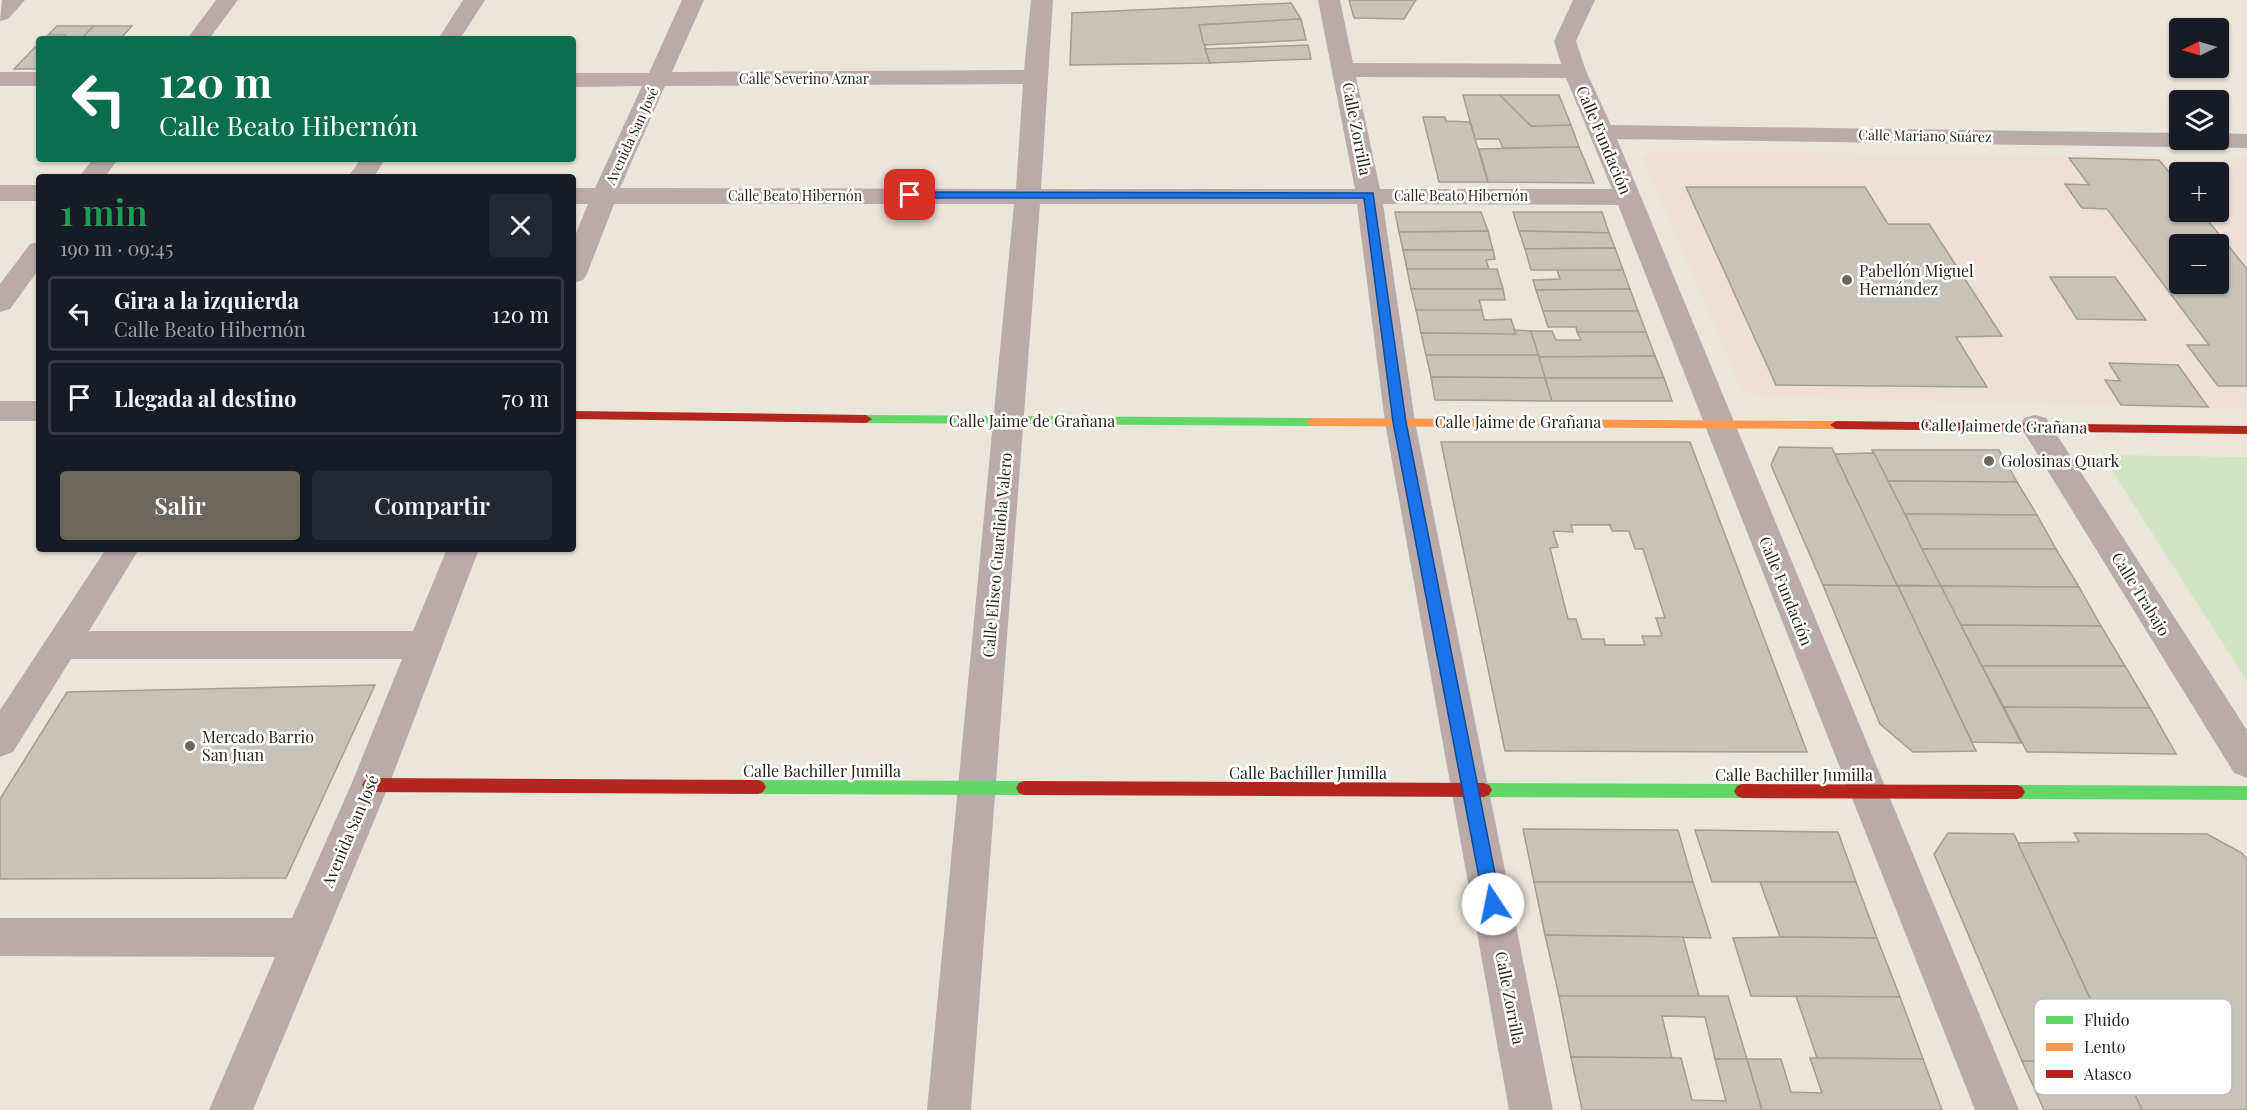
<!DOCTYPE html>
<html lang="es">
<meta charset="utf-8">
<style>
body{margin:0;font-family:"Playfair Display",serif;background:#242831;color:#f1f3f6;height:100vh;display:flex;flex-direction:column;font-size:22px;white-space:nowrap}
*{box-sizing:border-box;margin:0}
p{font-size:20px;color:#9ea1a6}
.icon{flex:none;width:33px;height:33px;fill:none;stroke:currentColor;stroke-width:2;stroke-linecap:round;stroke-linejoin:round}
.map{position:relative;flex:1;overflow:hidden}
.sheet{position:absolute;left:36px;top:174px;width:540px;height:378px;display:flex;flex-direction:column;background:#171b24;border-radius:6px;box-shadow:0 2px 4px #0004}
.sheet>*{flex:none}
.top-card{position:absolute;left:36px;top:36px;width:540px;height:126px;border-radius:6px;box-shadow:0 2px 4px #0004;background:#0b6e4f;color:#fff;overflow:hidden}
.needle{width:39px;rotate:265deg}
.tools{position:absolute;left:2169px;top:18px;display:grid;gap:12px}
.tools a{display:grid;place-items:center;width:60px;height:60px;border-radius:6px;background:#171b24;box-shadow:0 2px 4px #0004;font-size:30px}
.pin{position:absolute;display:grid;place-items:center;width:51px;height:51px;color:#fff;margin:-26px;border-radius:12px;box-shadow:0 3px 9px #0006}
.me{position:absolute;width:66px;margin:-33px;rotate:349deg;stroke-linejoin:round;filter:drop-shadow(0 0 4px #0008)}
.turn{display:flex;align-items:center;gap:21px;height:126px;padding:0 24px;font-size:27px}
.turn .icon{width:78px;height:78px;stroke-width:2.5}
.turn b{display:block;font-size:42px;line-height:51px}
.round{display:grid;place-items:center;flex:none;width:63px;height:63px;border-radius:6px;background:#242831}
.head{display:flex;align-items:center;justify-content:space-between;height:102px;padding:0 24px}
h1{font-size:36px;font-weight:600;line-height:45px;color:#1e9e55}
.button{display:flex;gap:12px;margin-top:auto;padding:12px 24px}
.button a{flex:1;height:69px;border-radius:6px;background:#6c675e;color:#fff;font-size:24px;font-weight:600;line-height:69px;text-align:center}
.button a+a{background:#242831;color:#f1f3f6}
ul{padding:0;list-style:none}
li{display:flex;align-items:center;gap:18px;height:75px;margin:0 12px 9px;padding:0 12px;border:3px solid #363941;border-radius:6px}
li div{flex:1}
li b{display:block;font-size:22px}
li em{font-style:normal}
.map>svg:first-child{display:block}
.education{fill:#efdfd8;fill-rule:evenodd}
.green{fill:#d3e4c3}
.building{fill:#c7c3ba;stroke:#a29e95;stroke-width:1.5;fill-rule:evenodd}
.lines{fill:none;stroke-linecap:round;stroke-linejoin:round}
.street{fill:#baa;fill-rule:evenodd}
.fast{fill:#63d668;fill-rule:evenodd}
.slow{fill:#ff974d;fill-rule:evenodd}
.jam{fill:#b3261e;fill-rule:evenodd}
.route{fill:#1a73e8;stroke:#114b97;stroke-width:1.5}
.poi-dot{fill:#6c675e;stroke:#fff;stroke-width:2}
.labels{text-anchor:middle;stroke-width:5;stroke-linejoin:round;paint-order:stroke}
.far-street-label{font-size:14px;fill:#27231b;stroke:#fff}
.street-label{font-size:16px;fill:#27231b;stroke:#fff}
.poi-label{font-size:16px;fill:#27231b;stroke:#fff;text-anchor:start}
.key{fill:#fff;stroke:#bebdbb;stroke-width:1.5}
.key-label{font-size:16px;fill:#27231b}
</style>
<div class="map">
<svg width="2247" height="1110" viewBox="0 0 2247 1110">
<rect width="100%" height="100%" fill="#ebe6da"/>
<path class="education" d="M1651 151 2247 158V409L1762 397 1741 389 1642 157ZM2180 172H2218V212H2180ZM2180 244H2218V284H2180Z"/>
<path class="green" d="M2102 455 2247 457V681Z"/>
<g class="building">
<path d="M1349 0H1416L1404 19 1354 18Z"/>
<path d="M1291 3 1301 19 1199 25 1210 63 1070 65 1072 13Z"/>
<path d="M1301 19 1306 40 1204 45 1199 25Z"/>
<path d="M57 26H94L81 39H61L65 35H48Z"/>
<path d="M94 26H132L120 39H81Z"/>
<path d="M39 43V69H14Z"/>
<path d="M1308 45 1311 59 1210 63 1205 49Z"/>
<path d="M1463 95H1500L1531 126 1571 125 1579 147 1503 148 1499 139H1475Z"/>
<path d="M1500 95H1559L1571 125 1531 126Z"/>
<path d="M1423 117H1445L1446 121 1470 122 1488 182H1439Z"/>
<path d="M1579 147 1594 183 1488 182 1479 149Z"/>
<path d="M2069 158 2159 160 2180 185V212H2201L2247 269V386H2218L2187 345H2209L2107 209 2082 208 2065 184 2089 185ZM2180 244H2218V284H2180Z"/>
<path d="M1686 187H1865L1888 224H1929L2002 336 1956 337 1987 387 1776 385Z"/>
<path d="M1395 212H1481L1488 231 1399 232Z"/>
<path d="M1513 212H1602L1609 233 1519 231Z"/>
<path d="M1488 231 1493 250H1403L1399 232Z"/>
<path d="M1519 231 1609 233 1615 248 1525 249Z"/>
<path d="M1615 248 1623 270H1531L1525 249Z"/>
<path d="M1403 250H1493L1495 259 1486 260 1489 269H1407Z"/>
<path d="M1407 269H1497L1503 289H1411Z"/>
<path d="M1557 270H1623L1630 289 1536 290 1533 280 1560 279Z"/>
<path d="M2050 277H2115L2146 320 2077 319Z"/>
<path d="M1411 289H1503L1505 300H1479L1482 310H1416Z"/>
<path d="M1630 289 1638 311H1543L1536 290Z"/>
<path d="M1416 310H1482L1484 320 1511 319 1516 334 1421 333Z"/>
<path d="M1543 311H1638L1646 332H1577L1576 327H1548Z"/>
<path d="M1514 330 1531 331 1539 355H1426L1421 333 1516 334Z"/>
<path d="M1531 331H1552L1556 340H1581L1577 332H1646L1655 356 1539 357Z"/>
<path d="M1426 355H1539L1545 378 1431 377Z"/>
<path d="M1655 356 1664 378H1545L1539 357Z"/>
<path d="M2109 363 2178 365 2208 407 2121 405 2105 380 2120 381Z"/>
<path d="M1431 377 1545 378 1552 401 1435 400Z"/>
<path d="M1545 378H1664L1672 401H1552Z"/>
<path d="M1441 442H1690L1807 752 1505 751ZM1571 525H1610L1612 531H1629L1635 549H1643L1665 618H1656L1662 636H1642L1645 645H1605L1604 639H1582L1576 619H1568L1550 548 1558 547 1553 531 1573 532Z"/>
<path d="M1779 447 1832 448 1898 586 1823 585 1771 465Z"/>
<path d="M1872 450H1999L2017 482 1888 481Z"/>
<path d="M1874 453 1905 514 1941 586 1897 585 1835 454Z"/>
<path d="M1888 481 2017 482 2037 515 1905 514Z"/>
<path d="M1905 514 2037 515 2056 549H1922Z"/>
<path d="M1922 549H2056L2079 587 1941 586Z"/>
<path d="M1823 585 1898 586 1976 751 1913 752 1880 724Z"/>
<path d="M1898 586H1941L2021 743 1972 742Z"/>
<path d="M1941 586 2079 587 2101 626 1961 625Z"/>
<path d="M1961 625 2101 626 2125 666H1982Z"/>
<path d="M1982 666H2125L2150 708 2004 707Z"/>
<path d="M375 685 286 878 0 879V799L67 692Z"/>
<path d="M2004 707 2150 708 2176 754 2027 752Z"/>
<path d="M1523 829 1678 830 1693 882H1534Z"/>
<path d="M1695 830 1838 832 1856 882H1712Z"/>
<path d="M1948 833 2014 834 2120 1063 2022 1061 1934 854Z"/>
<path d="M2074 833 2207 834 2242 853 2247 860V1110H2142L2018 843 2079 842Z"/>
<path d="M1534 882H1693L1711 938 1545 935Z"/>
<path d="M1760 882H1856L1877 938 1780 937Z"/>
<path d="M1545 935 1683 937 1699 996H1559Z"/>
<path d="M1780 937 1877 938 1900 997 1751 996 1733 938Z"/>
<path d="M1559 996H1728L1747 1059H1715L1705 1017 1662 1016 1672 1058 1571 1057Z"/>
<path d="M1796 996 1900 997 1923 1059 1817 1058Z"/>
<path d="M1571 1057 1681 1058 1692 1100 1726 1101 1715 1059H1747L1762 1110H1582Z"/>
<path d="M1810 1058 1923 1059 1942 1110H1762L1747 1059H1781L1791 1092 1822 1093Z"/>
<path d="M2022 1061 2120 1063 2142 1110H2044Z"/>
</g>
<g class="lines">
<g class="street">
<path d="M2 0H25L8 19 0 21Z"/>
<path d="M216 0H238L209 39H187Z"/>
<path d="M463 0H485L460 39H438Z"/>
<path d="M682 0H704L672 72 1024 70 1031 0H1053L1041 189H1355L1318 0H1340L1353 63 1561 64 1554 41 1573 0H1595L1576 41 1586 71 1611 125 2180 133V140H2218V133L2247 134V148L1617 139 2019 1110H1975L1618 205 1383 204 1415 422 1553 1110H1509L1385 422 1357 204H1040L971 1110H927L1014 204H614L587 274 583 280 573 283V241L588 204H573V188H595L642 86 573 87V73H649ZM1356 77 1566 78 1612 189H1380ZM1023 84 1016 189 620 188 665 86Z"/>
<rect x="0" y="72" width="39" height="14"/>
<path d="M93 159H118L105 177H79Z"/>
<path d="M361 159H385L374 177H348Z"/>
<rect x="0" y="185" width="39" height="16"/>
<path d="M39 242V269L10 309 0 312V284L30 244Z"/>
<rect x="0" y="401" width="39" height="20"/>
<path d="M2035 415 2046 418 2247 730V778L2234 773 2020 426 2024 418Z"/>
<path d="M106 549H139L89 631H413L447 549H479L389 785 253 1110H209L275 957 0 956V918H292L351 785 402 659H71L13 752 0 757V710Z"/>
</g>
<g class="fast">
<path d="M866 415 1311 418 1317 422 1311 426 866 423 860 419Z"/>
<path d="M758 780 1024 781 1029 783 1032 788 1029 793 1024 795 758 794 753 792 750 787 753 782Z"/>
<path d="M1484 783 1742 784 1747 786 1750 791 1747 796 1742 798 1484 797 1479 795 1476 790 1479 785Z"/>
<path d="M2017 785 2247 786V800L2017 799 2012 797 2009 792 2012 787Z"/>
</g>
<path class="slow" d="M1311 418 1836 421 1842 425 1836 429 1311 426 1305 422Z"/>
<g class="jam">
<path d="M573 411 866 415 872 419 866 423 573 419Z"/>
<path d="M1836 421 2247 426V434L1836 429 1830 425Z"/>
<path d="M370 778 758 780 763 782 766 787 763 792 758 794 370 792 365 790 362 785 365 780Z"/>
<path d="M1024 781 1484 783 1489 785 1492 790 1489 795 1484 797 1024 795 1019 793 1016 788 1019 783Z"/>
<path d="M1742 784 2017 785 2022 787 2025 792 2022 797 2017 799 1742 798 1737 796 1734 791 1737 786Z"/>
</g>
</g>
<path class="route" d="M910 192 1373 193 1406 422 1501 904 1499 910 1493 912 1487 910 1484 904 1393 422 1364 198H906L905 195Z"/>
<g class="poi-dot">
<circle cx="1847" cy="280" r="6"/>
<circle cx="1989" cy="461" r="6"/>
<circle cx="190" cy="746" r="6"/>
</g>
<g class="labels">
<g class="far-street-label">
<text x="804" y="84">Calle Severino Aznar</text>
<text transform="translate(632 136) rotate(-65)" y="5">Avenida San José</text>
<text transform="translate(1925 136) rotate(1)" y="5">Calle Mariano Suárez</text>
<text x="795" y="201">Calle Beato Hibernón</text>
<text x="1461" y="201">Calle Beato Hibernón</text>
</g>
<g class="street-label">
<text transform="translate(1357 129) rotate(79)" y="6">Calle Zorrilla</text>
<text transform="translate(1604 140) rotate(67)" y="6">Calle Fundación</text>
<text x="1032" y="427">Calle Jaime de Grañana</text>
<text x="1518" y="428">Calle Jaime de Grañana</text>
<text transform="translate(2004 426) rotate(1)" y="6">Calle Jaime de Grañana</text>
<text transform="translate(997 555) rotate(-85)" y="6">Calle Eliseo Guardiola Valero</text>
<text transform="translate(1786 591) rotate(68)" y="6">Calle Fundación</text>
<text transform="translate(2141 594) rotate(58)" y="6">Calle Trabajo</text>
<text x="822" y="777">Calle Bachiller Jumilla</text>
<text x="1308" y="779">Calle Bachiller Jumilla</text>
<text x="1794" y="781">Calle Bachiller Jumilla</text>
<text transform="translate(350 831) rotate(-67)" y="6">Avenida San José</text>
<text transform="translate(1510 998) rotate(79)" y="6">Calle Zorrilla</text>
</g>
<g class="poi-label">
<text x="1859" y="277">Pabellón Miguel<tspan x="1859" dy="18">Hernández</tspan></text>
<text x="2001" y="467">Golosinas Quark</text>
<text x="202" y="743">Mercado Barrio<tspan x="202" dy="18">San Juan</tspan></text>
</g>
</g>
<rect x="2034" y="999" width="198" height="96" rx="9" class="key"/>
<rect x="2046" y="1016" width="27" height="8" fill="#63d668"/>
<rect x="2046" y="1043" width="27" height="8" fill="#ff974d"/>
<rect x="2046" y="1070" width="27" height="8" fill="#b3261e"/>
<g class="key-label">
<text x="2084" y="1026">Fluido</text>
<text x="2084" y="1053">Lento</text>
<text x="2084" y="1080">Atasco</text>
</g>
</svg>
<div class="tools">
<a><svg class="needle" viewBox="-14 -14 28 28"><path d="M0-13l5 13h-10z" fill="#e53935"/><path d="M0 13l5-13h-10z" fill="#9ea1a6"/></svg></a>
<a><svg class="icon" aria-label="layers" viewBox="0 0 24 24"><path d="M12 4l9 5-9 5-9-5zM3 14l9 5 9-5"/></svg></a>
<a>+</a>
<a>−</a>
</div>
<div class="pin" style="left:910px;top:195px;background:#d93025"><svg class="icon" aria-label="arrive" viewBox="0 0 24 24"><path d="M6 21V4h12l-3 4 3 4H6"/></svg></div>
<svg class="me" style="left:1493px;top:904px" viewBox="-20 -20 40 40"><circle r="19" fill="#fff"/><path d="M0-13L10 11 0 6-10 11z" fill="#1a73e8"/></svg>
<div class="top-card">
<div class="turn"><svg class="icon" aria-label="left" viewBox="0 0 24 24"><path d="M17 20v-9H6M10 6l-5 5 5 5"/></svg><div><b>120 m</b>Calle Beato Hibernón</div></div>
</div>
<section class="sheet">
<div class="head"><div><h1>1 min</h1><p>190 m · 09:45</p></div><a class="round"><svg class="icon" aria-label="close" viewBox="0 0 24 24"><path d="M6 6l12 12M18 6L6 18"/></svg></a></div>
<ul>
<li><svg class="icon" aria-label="left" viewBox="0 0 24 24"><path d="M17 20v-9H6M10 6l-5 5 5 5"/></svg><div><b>Gira a la izquierda</b><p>Calle Beato Hibernón</p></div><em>120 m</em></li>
<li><svg class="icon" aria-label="arrive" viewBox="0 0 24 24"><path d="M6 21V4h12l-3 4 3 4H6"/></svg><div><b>Llegada al destino</b></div><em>70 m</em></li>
</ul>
<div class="button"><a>Salir</a><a>Compartir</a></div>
</section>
</div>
